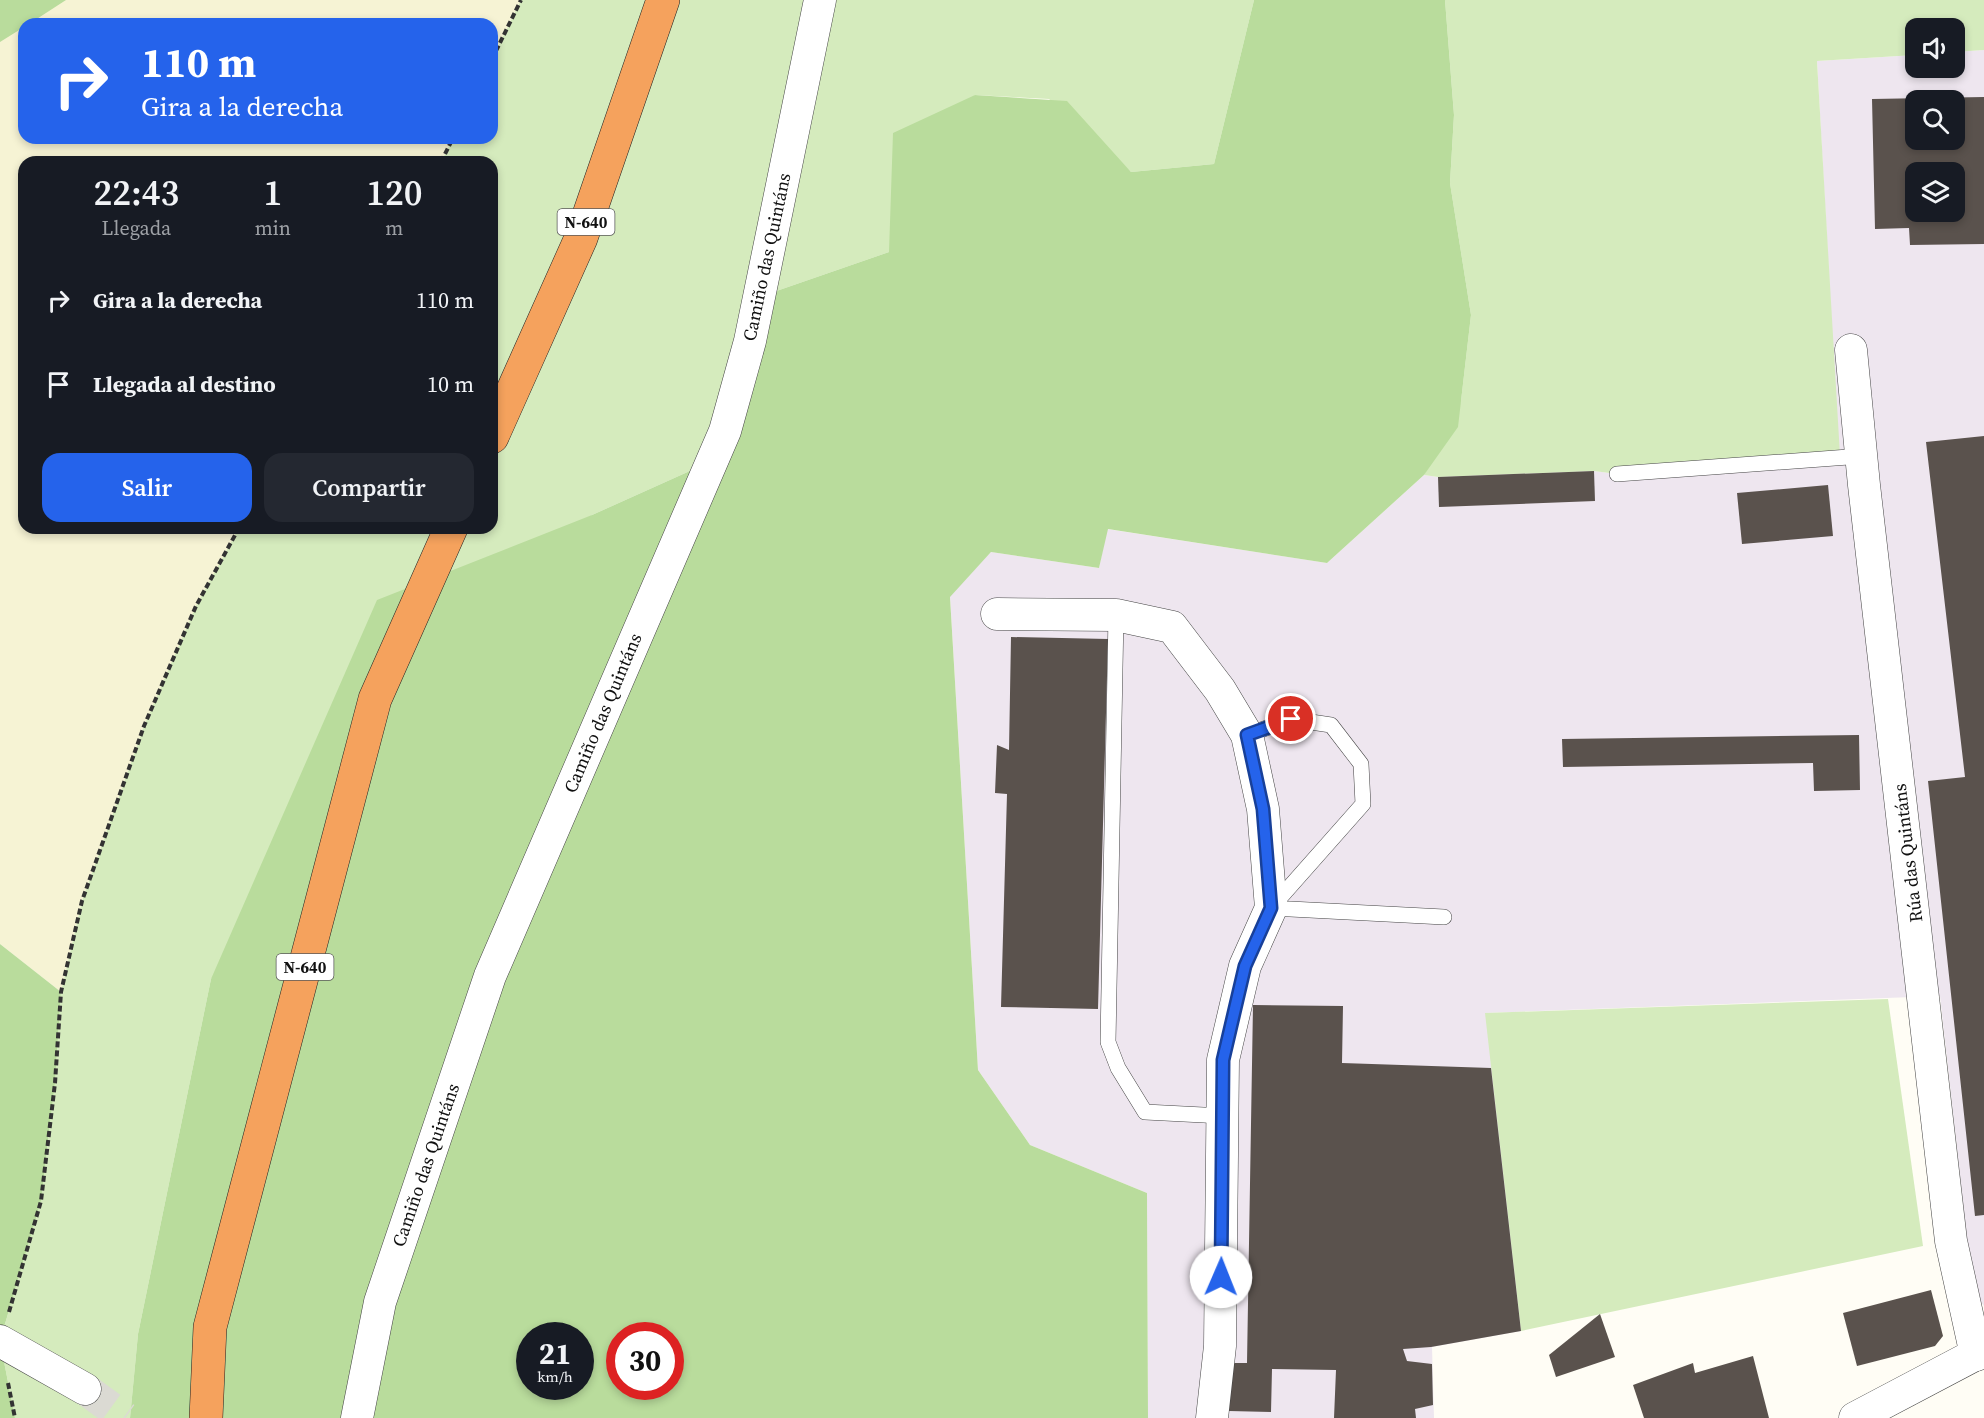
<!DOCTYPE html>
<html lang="es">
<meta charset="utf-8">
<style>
body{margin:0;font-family:"Source Serif 4",serif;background:#242831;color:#f1f3f6;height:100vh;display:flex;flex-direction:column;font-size:22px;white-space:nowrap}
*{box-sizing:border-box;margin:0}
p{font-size:20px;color:#9ea1a6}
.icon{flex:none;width:33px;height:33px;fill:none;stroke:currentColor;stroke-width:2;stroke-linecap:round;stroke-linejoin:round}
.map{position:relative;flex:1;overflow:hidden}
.drawer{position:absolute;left:18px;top:156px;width:480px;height:378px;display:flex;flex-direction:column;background:#171b24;border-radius:18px;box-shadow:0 3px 9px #0003}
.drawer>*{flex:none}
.banner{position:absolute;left:18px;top:18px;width:480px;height:126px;border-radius:18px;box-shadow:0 3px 9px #0003;background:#2563eb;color:#fff;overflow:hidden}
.tools{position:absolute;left:1905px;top:18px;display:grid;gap:12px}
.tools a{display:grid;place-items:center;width:60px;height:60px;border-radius:12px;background:#171b24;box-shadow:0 3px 9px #0003;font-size:30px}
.speed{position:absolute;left:516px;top:1322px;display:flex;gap:12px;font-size:30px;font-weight:700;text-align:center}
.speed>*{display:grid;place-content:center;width:78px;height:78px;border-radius:50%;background:#171b24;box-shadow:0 3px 9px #0003;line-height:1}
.speed small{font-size:15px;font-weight:400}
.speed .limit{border:9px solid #d22;background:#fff;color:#111}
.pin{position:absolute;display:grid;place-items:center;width:51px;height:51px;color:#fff;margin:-26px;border:3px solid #fff;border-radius:50%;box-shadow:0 2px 6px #0007}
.me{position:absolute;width:66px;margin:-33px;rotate:1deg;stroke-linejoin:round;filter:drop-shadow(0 0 4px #0008)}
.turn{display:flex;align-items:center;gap:21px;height:126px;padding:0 24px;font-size:27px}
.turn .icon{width:78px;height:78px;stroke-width:2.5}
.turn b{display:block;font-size:42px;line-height:51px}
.eta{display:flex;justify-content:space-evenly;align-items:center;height:102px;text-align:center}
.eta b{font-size:36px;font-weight:600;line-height:42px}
.primary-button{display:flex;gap:12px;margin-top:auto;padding:12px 24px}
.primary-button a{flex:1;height:69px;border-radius:18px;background:#2563eb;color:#fff;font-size:24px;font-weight:600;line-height:69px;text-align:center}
.primary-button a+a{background:#242831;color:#f1f3f6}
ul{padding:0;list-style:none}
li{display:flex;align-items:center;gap:18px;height:84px;padding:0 24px}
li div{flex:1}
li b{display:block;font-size:22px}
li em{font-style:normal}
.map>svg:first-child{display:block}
.industrial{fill:#eee6ef;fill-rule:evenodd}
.farmland{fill:#f6f3d4}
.green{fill:#d5ebbd}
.forest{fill:#b9dc9c;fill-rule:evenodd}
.building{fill:#5a524d;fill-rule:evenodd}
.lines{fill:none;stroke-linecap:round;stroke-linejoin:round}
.street-tunnel{stroke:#dbdad3;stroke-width:32;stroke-dasharray:32 16;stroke-linecap:butt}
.lane-casing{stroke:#444;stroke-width:16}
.street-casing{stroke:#444;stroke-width:33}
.highway-casing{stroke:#222;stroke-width:34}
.path{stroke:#333;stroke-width:4;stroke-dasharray:6 3;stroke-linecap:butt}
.lane{stroke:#fff;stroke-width:15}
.street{stroke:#fff;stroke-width:32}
.highway{stroke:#f5a25d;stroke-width:33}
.route-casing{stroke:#184099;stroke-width:15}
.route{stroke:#2563eb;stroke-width:10}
.labels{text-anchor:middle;stroke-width:6;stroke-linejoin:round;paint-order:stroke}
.shield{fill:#fff;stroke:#585858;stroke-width:1.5}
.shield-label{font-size:16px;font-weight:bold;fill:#111}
.street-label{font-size:18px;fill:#111;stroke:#fff}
</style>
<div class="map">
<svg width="1984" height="1418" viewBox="0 0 1984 1418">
<rect width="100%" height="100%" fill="#fffdf5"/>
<path class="industrial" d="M1984 50V1306L1977 1297 1967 1239 1940 996 1486 1013 1521 1331 1432 1347 1434 1418H1148L1147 1193 1030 1145 978 1070 950 596 991 552 1099 568 1107 529 1327 563 1424 475 1438 477 1594 471 1617 474 1839 456 1817 61 1915 55 1916 68H1954L1955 52ZM1916 100H1954V140H1916ZM1916 172H1954V212H1916Z"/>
<path class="farmland" d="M65 0H521L492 59V24H24V138H453L441 162H24V528H249L144 726 82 901 61 992 0 944V38Z"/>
<g class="green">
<path d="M521 0H1254L1214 164 1131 172 1049 99 975 95 889 252 759 297 712 461 592 515 211 979 138 1334 130 1418H15L0 1341 41 1201 55 1083 61 992 82 901 144 726 196 606 239 528H492V162H441L453 138H492V59Z"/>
<path d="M1445 0H1984V50L1955 52 1954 28H1916L1915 55 1817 61 1840 456 1617 474 1594 471 1438 477 1424 475 1461 401 1471 315 1450 183 1454 115Z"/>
<path d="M1888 999 1923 1246 1521 1331 1485 1013Z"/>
</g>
<g class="forest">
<path d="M0 0H66L29 24H24V27L0 42Z"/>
<path d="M1254 0H1445L1454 115 1450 183 1471 315 1458 427 1424 475 1327 563 1108 529 1099 568 991 552 950 597 978 1070 1030 1145 1147 1193 1148 1418H130L138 1334 211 979 377 600 592 515 712 461 759 297 889 252 893 133 975 95 1067 101 1131 172 1214 164ZM530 1335H580V1386H530ZM620 1335H670V1386H620Z"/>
<path d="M0 944 61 992 55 1083 41 1201 0 1341 15 1418H0Z"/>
</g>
<g class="building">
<path d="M1984 97V244L1910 245 1909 228 1875 229 1872 99ZM1916 100H1954V140H1916ZM1916 172H1954V212H1916Z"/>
<path d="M1984 436V1215L1975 1216 1928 781 1965 777 1926 442Z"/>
<path d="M1594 471 1595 501 1439 507 1438 477Z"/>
<path d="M1828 485 1833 536 1742 544 1737 493Z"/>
<path d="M1011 637 1108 639 1098 1009 1001 1007 1007 794 995 793 997 745 1009 750Z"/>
<path d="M1859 735 1860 790 1814 791 1813 763 1563 767 1562 739Z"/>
<path d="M1253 1005 1343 1006 1342 1063 1491 1068 1521 1331 1431 1347 1403 1349 1407 1361 1432 1364 1433 1405 1415 1409 1416 1418H1334L1336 1370 1272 1369 1271 1412 1229 1411 1230 1363H1247Z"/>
<path d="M1931 1290 1943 1336 1935 1346 1857 1366 1843 1313Z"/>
<path d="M1600 1314 1615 1357 1556 1377 1549 1355Z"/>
<path d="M1753 1356 1769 1418H1644L1633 1385 1693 1363 1695 1373Z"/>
</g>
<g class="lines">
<path class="street-tunnel" d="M85 1389 125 1418"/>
<defs>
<g id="lane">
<path d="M1617 474 1862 456"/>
<path d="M1116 615 1108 1042 1118 1068 1145 1112 1223 1116"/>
<path d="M1247 735 1291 719 1331 725 1361 764 1363 804 1271 908 1444 917"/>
</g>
<g id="street">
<path d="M1851 350 1864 485 1951 1241 1976 1355"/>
<path d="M997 614 1116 615 1172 627 1220 690 1247 735 1263 809 1271 908 1245 966 1223 1060 1220 1346 1212 1418"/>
<path d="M0 1341 85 1389"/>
<path d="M357 1418 380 1302 490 976 725 431 750 341 820 0"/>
<path d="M1855 1418 1984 1350"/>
</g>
<g id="highway">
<path d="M492 437 581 238 663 0"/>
<path d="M206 1418 210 1327 375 699 451 528"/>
</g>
</defs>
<use href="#lane" class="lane-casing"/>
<use href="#street" class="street-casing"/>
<use href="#highway" class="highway-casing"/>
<g class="path">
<path d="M492 59 521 0"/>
<path d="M441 162 453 138"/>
<path d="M9 1312 41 1201 55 1083 61 992 82 901 144 726 196 606 239 528"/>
<path d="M8 1383 15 1418"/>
</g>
<use href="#lane" class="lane"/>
<use href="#street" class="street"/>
<use href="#highway" class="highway"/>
</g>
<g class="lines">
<defs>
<path id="route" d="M1221 1277 1223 1060 1245 966 1271 908 1263 809 1247 735 1291 719"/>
</defs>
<use href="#route" class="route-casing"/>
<use href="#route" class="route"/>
</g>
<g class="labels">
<g class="shield">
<rect x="557.5" y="209" width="57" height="26" rx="4.5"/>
<rect x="276.5" y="954" width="57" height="26" rx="4.5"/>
</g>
<g class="shield-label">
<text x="586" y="228">N-640</text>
<text x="305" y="973">N-640</text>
</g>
<g class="street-label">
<text transform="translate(767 257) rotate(-78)" y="6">Camiño das Quintáns</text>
<text transform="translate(603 713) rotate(-67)" y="6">Camiño das Quintáns</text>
<text transform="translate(1908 853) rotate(-97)" y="6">Rúa das Quintáns</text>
<text transform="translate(426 1165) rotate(-71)" y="6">Camiño das Quintáns</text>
</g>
</g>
</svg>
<div class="tools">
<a><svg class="icon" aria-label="sound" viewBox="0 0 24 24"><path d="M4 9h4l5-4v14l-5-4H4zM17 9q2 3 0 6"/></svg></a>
<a><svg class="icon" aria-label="search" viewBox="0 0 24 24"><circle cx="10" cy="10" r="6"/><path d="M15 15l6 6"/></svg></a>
<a><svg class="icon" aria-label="layers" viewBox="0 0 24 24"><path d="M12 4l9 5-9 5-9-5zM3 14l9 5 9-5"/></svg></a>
</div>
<div class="speed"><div>21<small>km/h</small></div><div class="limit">30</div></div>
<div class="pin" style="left:1291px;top:719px;background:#d93025"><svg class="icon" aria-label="arrive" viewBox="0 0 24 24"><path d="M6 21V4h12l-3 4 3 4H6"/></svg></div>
<svg class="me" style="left:1221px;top:1277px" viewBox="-20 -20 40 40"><circle r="19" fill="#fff"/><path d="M0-13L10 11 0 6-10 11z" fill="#2563eb"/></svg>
<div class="banner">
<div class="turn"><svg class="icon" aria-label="right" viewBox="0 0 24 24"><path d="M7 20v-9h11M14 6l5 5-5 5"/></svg><div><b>110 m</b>Gira a la derecha</div></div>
</div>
<section class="drawer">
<div class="eta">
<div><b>22:43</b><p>Llegada</p></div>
<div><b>1</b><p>min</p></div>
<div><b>120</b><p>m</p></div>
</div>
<ul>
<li><svg class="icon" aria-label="right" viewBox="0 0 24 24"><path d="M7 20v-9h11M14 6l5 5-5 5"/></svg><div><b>Gira a la derecha</b></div><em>110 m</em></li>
<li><svg class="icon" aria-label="arrive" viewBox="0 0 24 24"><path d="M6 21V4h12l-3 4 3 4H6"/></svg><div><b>Llegada al destino</b></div><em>10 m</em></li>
</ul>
<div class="primary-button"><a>Salir</a><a>Compartir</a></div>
</section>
</div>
